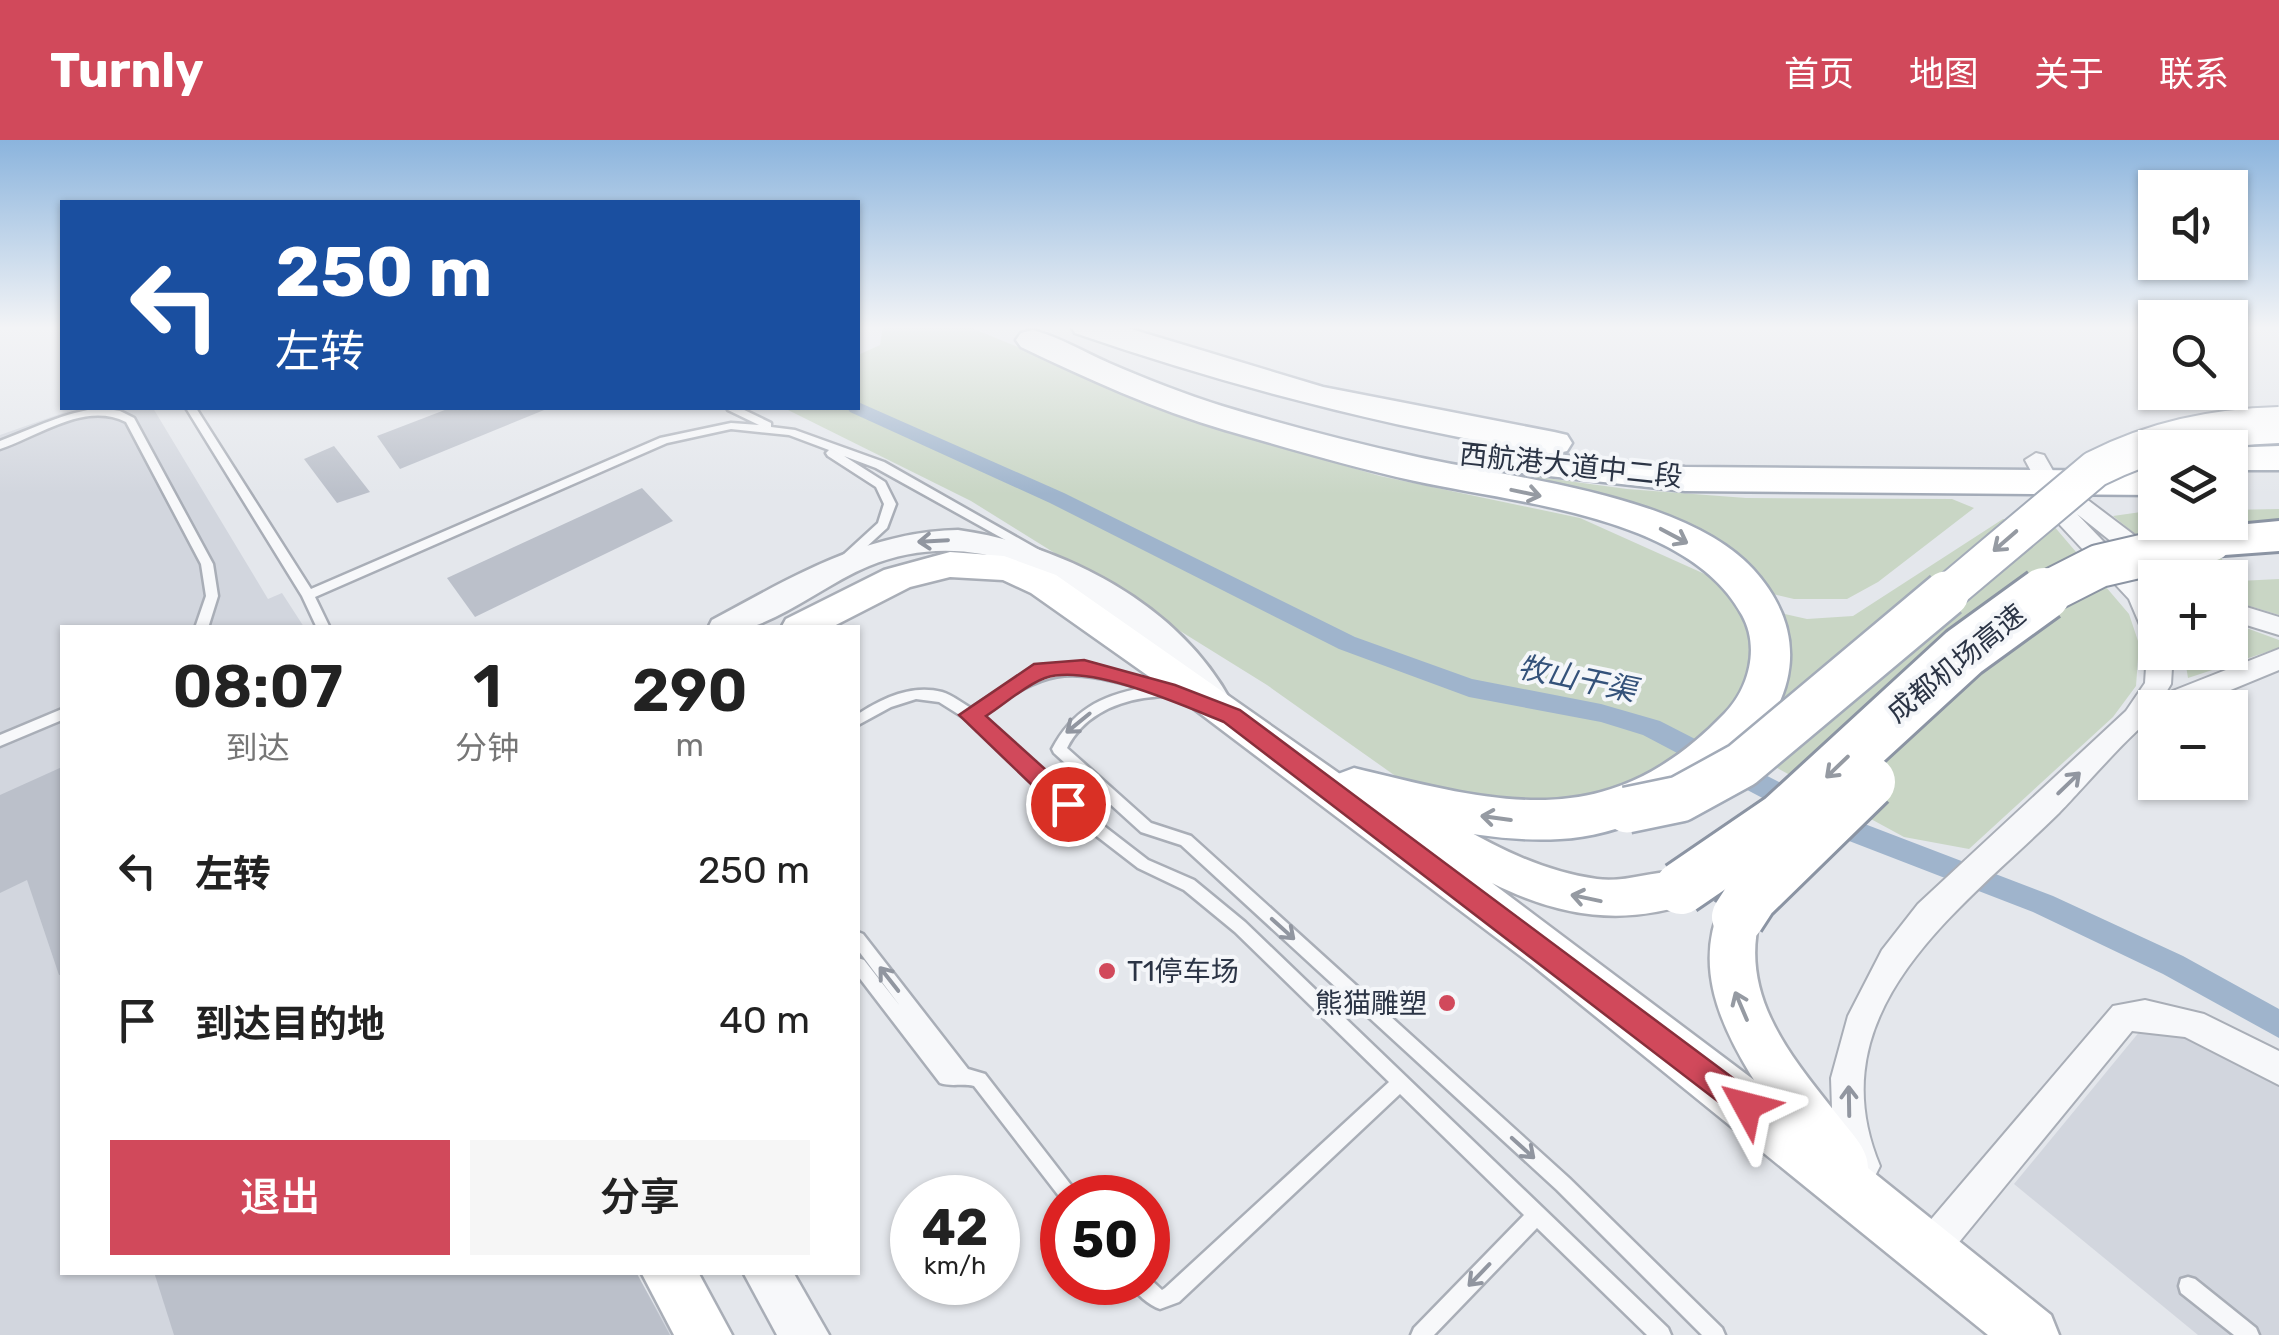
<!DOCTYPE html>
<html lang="zh">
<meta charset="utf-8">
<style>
body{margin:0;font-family:Rubik,"Noto Sans SC",sans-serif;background:#f6f6f6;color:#222;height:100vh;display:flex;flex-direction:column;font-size:38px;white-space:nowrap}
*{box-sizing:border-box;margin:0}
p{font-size:32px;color:#767676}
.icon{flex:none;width:55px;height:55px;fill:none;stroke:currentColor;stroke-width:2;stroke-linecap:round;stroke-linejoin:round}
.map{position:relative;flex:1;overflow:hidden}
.panel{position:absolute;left:60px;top:485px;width:800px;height:650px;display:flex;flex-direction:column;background:#fff;border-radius:0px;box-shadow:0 2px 8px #0004}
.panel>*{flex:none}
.hud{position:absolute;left:60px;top:60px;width:800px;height:210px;border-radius:0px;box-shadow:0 2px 8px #0004;background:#1a4fa0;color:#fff;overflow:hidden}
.fabs{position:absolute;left:2138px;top:30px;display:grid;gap:20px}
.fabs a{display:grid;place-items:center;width:110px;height:110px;border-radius:0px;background:#fff;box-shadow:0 2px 8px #0004;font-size:50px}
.speed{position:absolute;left:890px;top:1035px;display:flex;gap:20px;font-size:50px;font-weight:700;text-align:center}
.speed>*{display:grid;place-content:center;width:130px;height:130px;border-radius:50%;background:#fff;box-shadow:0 2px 8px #0004;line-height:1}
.speed small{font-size:25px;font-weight:400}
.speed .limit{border:15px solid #d22;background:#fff;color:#111}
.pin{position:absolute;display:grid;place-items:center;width:85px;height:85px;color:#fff;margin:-42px;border:5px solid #fff;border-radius:50%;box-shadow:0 2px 10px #0007}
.me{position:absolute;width:110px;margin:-55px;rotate:308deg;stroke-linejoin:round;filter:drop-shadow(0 0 8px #0008)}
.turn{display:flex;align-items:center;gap:35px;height:210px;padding:0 50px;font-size:45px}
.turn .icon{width:130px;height:130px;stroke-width:2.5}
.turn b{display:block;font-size:70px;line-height:85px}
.eta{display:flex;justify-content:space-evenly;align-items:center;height:170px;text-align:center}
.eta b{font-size:60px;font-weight:600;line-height:70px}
.primary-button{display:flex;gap:20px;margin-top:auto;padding:20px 50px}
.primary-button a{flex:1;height:115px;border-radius:0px;background:#d1495b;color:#fff;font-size:40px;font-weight:600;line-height:115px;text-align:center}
.primary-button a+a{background:#f6f6f6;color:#222}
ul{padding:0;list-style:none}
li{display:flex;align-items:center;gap:30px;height:150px;padding:0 50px}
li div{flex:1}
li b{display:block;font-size:38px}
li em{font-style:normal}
header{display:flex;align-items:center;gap:60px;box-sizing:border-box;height:140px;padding:0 50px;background:#d1495b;color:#fff}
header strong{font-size:48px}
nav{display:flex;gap:55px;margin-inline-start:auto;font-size:35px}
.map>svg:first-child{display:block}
.built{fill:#d2d6de}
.green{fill:#c9d6c5}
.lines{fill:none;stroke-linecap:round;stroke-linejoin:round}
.canal{fill:#9fb4cc;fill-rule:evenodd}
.building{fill:#bbc0ca}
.service-casing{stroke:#a9aeb7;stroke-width:5}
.minor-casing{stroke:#a9aeb7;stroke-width:4}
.tertiary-casing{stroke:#a9aeb7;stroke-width:5}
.secondary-casing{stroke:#a9aeb7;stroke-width:5}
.primary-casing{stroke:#a3abb8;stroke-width:5}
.motorway-casing{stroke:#8b94a3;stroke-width:6}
.service{fill:#f7f8fa;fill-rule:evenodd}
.minor{fill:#f7f8fa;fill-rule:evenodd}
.tertiary{fill:#f7f8fa;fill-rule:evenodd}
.secondary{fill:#fff;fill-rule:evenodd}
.primary{fill:#fff;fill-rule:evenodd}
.motorway{fill:#fff;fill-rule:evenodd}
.primary-bridge-far1-casing{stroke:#a3abb8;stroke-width:40;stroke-linecap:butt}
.primary-bridge-casing{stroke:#a3abb8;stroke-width:50;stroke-linecap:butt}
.motorway-bridge-far1-casing{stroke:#8b94a3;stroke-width:46;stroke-linecap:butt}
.motorway-bridge-casing{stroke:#8b94a3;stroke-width:58;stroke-linecap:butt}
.primary-bridge-far1{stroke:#fff;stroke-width:36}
.primary-bridge{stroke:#fff;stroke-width:45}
.motorway-bridge-far1{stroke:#fff;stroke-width:42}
.motorway-bridge{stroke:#fff;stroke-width:52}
.oneway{stroke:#959aa2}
.oneway2{stroke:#9196a0}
.route{fill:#d1495b;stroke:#882f3b;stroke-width:2.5}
.poi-dot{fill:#d1495b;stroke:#f4f6f9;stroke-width:4}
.labels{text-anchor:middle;stroke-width:8;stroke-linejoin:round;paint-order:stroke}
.street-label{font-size:28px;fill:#2b3445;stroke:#f4f6f9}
.poi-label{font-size:28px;fill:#2b3445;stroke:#f4f6f9;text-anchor:start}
.water-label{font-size:30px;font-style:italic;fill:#34527a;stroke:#f4f6f9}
</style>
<header>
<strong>Turnly</strong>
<nav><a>首页</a><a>地图</a><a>关于</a><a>联系</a></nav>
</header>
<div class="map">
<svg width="2279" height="1195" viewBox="0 0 2279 1195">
<rect width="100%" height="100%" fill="#e4e7ec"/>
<g class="built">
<path d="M77 268H153L268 459 282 453 304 487 62 488V1132L636 1133 672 1195H0V295Z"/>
<path d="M2140 891 2189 893 2279 941V1195H2198L2014 1044Z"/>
</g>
<g class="green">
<path d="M883 186H966L1223 290 1380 336 1580 378 1707 435 1739 464 1807 479 1853 476 2003 379 2053 385 2129 474 2139 504 2136 546 2113 577 1969 709 1904 697 1720 597 1656 642 1556 665 1478 660 1411 647 1267 545 971 361 784 268H858V215L880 205Z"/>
<path d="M1415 320 1627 349 1746 358 1952 359 1974 368 1878 442 1847 459H1794L1773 454 1751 431 1697 393Z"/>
<path d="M2279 369V381L2196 386 2239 441 2279 439V475L2230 460V438L2188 437 2113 376 2155 370V382H2230V370Z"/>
<path d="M2230 482 2279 500V508L2188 538 2184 513 2230 512Z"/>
</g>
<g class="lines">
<path class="canal" d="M858 262 1064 353 1355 497 1472 539 1601 564 1660 581 1849 678 2053 756 2183 816 2279 869V898L2163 834 2033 772 1831 694 1643 595 1601 582 1469 557 1339 509 1050 363 850 272 847 268H858Z"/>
</g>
<g class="building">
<path d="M450 268H549L400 329 377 296Z"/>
<path d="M334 306 370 352 337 363 304 319Z"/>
<path d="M642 348 673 381 475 477 447 438Z"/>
<path d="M62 627V835H59L27 740 0 753V655Z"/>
<path d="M154 1132H636L670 1195H174Z"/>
</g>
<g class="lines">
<defs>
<g id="service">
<path d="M101 268 120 271 134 278 213 424 218 456 208 488H195L206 456 201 424 126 282C85 261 39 296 0 309V301C34 288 65 272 101 268Z"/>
<path d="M186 268H196L311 449 660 298 731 283 759 285 728 270 727 268H740L771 283V287L795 290 884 322 1048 415 1046 418H1038L876 328 844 316 885 342 896 364 887 388 850 422H842L840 419 842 416 878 383 884 364 876 347 828 316 826 313 829 310 789 295 731 289 667 303 315 457 330 488H317L302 456Z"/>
<path d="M1074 524 1095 527 1156 542 1157 547H1172L1174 551C1165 558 1155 556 1144 558 1112 563 1082 578 1067 608L1151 683 1191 696 1569 1038 1722 1188 1725 1195H1702L1557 1050 1181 705 1141 692 1054 613 1052 609C1072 571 1100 556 1142 548 1062 527 1049 529 980 576L1091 676 1148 720 1194 740 1245 782 1668 1188 1671 1195H1647L1537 1088 1434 1195H1411L1414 1188 1524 1075 1400 954 1179 1162 1160 1169C1149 1165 1135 1154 1130 1142H1148V1137L1162 1150 1165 1148 1389 942 1235 792 1184 750 1138 728 1081 684 966 579 939 562 916 559 891 567 858 585V574C883 558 912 544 942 552 952 555 962 563 971 568 1004 546 1034 526 1074 524Z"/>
<path d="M62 569V580L0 606V595Z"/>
<path d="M858 792 863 794 968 929 985 934 1081 1058H1062V1060L974 946C962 943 951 947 940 943L858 836V818L864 820 900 866 858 810Z"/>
<path d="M2188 1137 2195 1139 2256 1188 2259 1195H2234L2181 1153 2179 1146 2181 1139Z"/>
</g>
<g id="minor">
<path d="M2036 313 2044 315 2056 336 2183 432 2186 438H2157L2077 374 2149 449 2155 461V501L2146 499 2129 459 2060 385 2025 320Z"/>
<path d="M2230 462 2279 477V495L2230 480Z"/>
<path d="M2155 504V512H2173L2171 544 2165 554 2279 509V530L2187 568H2155V577C2137 585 2079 653 2059 673 1963 768 1814 869 1880 1026L1874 1038 1862 1043 1850 1038 1833 999 1831 938 1848 876 1882 810 1918 764 2126 571 2145 543 2147 512Z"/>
<path d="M2145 860 2204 874 2279 911V945L2185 897 2132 891 1942 1123 1929 1128 1916 1123 1911 1110 1916 1097 2113 866Z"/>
</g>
<g id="tertiary">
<path d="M958 390C1064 405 1178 464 1231 561L1226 570 1214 574 1202 570C1126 471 1001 372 869 426 830 442 794 472 754 486 741 491 722 488 708 488L712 480C792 437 866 392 958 390Z"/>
<path d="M743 1132H793L829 1195H777Z"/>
</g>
<g id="secondary">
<path d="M950 412 1004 416 1056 435 1360 648 1376 641 1391 646C1456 683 1521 729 1597 739 1630 744 1666 724 1697 735L1703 748 1697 761C1624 787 1560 777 1492 743L1754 940C1720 885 1693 826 1722 763L1738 758 1754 763 1760 777C1738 859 1795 921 1843 982 1854 996 1868 1010 1868 1028L2051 1175 2059 1195H1988L1531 824 1181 559 1031 453 1003 440 950 437 910 447 830 488H781L786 479 884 430Z"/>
<path d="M641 1132H698L732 1195H674Z"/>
</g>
<g id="primary">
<path d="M1071 186H1121L1323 247 1554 292 1567 295 1572 303 1567 311 1554 314C1390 288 1232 247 1075 193Z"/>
<path d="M1033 190C1059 197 1084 212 1109 223 1146 239 1184 254 1222 266 1285 285 1349 302 1413 316 1509 338 1685 354 1753 429 1870 558 1684 693 1560 699 1487 703 1407 683 1338 660L1331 647 1338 634 1354 628C1502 664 1608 695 1725 573 1749 548 1760 507 1742 475 1688 375 1514 363 1415 341 1351 327 1288 308 1225 290 1154 269 1088 239 1021 207L1016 200 1021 193Z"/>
<path d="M2279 306V330H2230V308H2225Z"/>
<path d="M1508 310 1685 327 2155 331V355L1685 351 1495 330 1489 322 1495 314Z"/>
</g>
<path id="motorway" d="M2279 381V411L2211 416 2195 411 2188 400 2195 389Z"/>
</defs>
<use href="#service" class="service-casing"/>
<use href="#minor" class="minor-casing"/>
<use href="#tertiary" class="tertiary-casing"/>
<use href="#secondary" class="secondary-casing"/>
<use href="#primary" class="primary-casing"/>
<use href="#motorway" class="motorway-casing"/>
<use href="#service" class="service"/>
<use href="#minor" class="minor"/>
<use href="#tertiary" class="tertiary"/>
<use href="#secondary" class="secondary"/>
<use href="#primary" class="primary"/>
<use href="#motorway" class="motorway"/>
<defs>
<path id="primary-bridge-far1" d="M1944 456 2095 329C2154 299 2213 287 2279 285"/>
<path id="primary-bridge" d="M1627 670 1680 659 1742 625 1946 454"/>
<path id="motorway-bridge-far1" d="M2040 456 2099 426 2211 400"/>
<g id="motorway-bridge">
<path d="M1681 748 1782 679 1964 512 2044 454"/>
<path d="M1738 777 1751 757 1869 642"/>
</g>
</defs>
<use href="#primary-bridge-far1" class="primary-bridge-far1-casing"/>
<use href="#primary-bridge" class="primary-bridge-casing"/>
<use href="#motorway-bridge-far1" class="motorway-bridge-far1-casing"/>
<use href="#motorway-bridge" class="motorway-bridge-casing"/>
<use href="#primary-bridge-far1" class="primary-bridge-far1"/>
<use href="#primary-bridge" class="primary-bridge"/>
<use href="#motorway-bridge-far1" class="motorway-bridge-far1"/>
<use href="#motorway-bridge" class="motorway-bridge"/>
</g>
<defs><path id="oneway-shaft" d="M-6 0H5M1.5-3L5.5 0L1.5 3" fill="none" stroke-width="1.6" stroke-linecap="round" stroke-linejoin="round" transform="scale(2.5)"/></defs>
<g class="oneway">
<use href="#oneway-shaft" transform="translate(1526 353) rotate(12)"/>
<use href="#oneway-shaft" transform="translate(1674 396) rotate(28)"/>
<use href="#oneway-shaft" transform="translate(2005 401) rotate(139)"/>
<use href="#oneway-shaft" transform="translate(1837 627) rotate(136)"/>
<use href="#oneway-shaft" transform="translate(1496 678) rotate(-172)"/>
<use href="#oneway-shaft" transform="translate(1586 758) rotate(-168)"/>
<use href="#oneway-shaft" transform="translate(1741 866) rotate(-113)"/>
</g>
<g class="oneway2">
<use href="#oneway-shaft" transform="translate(933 401) rotate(177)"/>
<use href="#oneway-shaft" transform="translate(1078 583) rotate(141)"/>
<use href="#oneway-shaft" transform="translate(2069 643) rotate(-44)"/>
<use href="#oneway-shaft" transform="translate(1283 789) rotate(42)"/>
<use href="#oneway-shaft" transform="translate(889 839) rotate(-128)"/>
<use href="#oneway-shaft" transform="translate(1849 961) rotate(-91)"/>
<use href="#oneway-shaft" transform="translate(1523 1008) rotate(42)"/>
<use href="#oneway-shaft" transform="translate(1479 1135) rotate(134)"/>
</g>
<linearGradient id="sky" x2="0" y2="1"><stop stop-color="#8bb4dd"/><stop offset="0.53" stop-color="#f3f4f6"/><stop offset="1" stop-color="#f3f4f6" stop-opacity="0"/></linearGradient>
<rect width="2279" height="354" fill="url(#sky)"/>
<path class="route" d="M1084 520 1175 545 1240 570 1757 956 1761 966 1757 976 1747 980 1737 976 1224 582C1182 565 1089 523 1045 538 1025 545 1004 565 986 576L1076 657V671H1059L959 575 1034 524Z"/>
<g class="poi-dot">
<circle cx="1107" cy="831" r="10"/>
<circle cx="1447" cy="863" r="10"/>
</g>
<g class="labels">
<g class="street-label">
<text transform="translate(1571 325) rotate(6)" y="10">西航港大道中二段</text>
<text transform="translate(1956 523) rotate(-39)" y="10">成都机场高速</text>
</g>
<g class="poi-label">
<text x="1127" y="841">T1停车场</text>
<text x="1427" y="873" text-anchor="end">熊猫雕塑</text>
</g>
<g class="water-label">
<text transform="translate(1577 539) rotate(12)" y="10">牧山干渠</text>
</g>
</g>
</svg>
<div class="fabs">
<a><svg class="icon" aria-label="sound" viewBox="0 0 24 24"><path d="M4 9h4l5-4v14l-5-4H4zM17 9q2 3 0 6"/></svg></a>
<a><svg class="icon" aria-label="search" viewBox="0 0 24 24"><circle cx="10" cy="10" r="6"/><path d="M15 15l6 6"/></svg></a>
<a><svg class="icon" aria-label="layers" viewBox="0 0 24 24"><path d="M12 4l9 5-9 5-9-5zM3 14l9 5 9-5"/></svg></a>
<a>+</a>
<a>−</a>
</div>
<div class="speed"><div>42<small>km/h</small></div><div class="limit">50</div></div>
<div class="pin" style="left:1068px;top:664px;background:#d93025"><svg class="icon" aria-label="arrive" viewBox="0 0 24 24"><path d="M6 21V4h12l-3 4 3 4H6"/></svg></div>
<svg class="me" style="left:1747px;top:966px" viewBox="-20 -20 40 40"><path d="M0-17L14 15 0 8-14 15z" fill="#d1495b" stroke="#fff" stroke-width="4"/></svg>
<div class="hud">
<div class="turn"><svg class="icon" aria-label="left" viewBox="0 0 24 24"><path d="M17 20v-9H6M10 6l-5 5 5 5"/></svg><div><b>250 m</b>左转</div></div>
</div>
<section class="panel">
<div class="eta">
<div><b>08:07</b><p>到达</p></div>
<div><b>1</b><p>分钟</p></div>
<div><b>290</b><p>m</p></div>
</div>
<ul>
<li><svg class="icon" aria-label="left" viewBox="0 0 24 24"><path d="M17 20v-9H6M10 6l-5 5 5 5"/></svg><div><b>左转</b></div><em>250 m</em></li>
<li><svg class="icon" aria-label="arrive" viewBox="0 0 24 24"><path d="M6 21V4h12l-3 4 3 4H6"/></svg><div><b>到达目的地</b></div><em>40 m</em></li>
</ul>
<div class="primary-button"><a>退出</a><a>分享</a></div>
</section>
</div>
